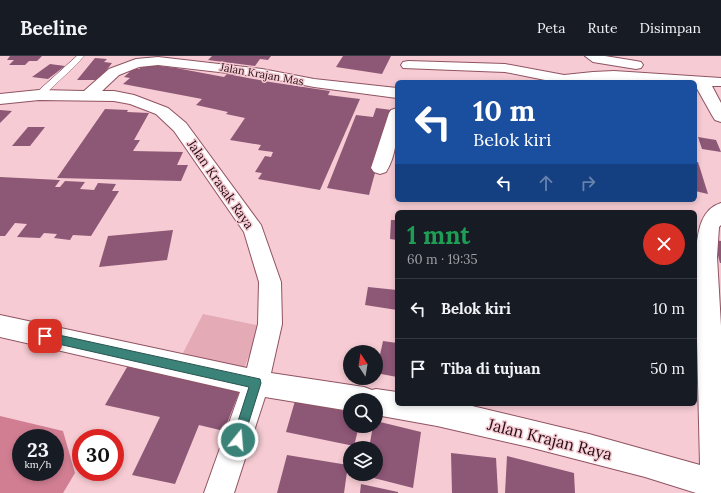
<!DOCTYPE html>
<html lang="id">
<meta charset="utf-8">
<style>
body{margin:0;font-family:Lora,serif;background:#242831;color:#f1f3f6;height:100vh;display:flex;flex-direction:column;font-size:15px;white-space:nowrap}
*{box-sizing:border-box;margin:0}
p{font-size:13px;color:#9ea1a6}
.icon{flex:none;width:22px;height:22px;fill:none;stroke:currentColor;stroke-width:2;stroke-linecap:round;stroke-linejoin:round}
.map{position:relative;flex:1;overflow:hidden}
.details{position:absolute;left:395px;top:154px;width:302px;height:196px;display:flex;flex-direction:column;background:#171b24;border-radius:6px;box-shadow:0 2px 6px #0003}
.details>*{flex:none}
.top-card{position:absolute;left:395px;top:24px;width:302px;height:122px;border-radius:6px;box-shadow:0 2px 6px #0003;background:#1a4fa0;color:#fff;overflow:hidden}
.needle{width:26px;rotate:348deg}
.controls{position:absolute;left:343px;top:289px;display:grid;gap:8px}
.controls a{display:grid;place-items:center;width:40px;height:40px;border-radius:50%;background:#171b24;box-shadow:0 2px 6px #0003;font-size:20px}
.speed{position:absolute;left:12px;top:373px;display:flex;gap:8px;font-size:20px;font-weight:700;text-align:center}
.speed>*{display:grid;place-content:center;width:52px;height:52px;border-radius:50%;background:#171b24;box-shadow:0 2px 6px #0003;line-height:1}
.speed small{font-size:10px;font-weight:400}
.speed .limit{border:6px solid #d22;background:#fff;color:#111}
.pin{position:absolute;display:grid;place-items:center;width:34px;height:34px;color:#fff;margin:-17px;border-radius:8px;box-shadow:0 2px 6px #0006}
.me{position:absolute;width:44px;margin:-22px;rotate:17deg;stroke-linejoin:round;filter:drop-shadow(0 0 3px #0008)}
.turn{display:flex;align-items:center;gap:14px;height:84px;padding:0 12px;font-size:18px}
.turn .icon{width:52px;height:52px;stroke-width:2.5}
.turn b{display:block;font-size:28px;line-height:34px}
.lanes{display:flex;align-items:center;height:38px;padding:0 12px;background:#0003;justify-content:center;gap:20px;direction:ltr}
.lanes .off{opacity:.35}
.round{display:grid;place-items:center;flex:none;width:42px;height:42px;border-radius:21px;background:#242831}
.summary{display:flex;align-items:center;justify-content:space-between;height:68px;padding:0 12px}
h1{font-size:24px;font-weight:700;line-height:30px;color:#1e9e55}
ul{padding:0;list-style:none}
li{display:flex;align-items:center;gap:12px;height:60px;padding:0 12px;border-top:1px solid #363941}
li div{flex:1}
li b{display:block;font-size:15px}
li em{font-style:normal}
header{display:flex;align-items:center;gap:24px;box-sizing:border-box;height:56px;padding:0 20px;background:#171b24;border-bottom:1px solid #363941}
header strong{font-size:19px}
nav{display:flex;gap:22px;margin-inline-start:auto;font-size:14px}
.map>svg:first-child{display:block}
.green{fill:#e4aab6}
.forest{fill:#d27e92;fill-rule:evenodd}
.building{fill:#8d5776}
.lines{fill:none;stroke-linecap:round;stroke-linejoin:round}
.lane-casing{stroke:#905362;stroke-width:1}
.street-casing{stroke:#905362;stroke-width:2}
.lane{fill:#fff;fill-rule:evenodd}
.street{fill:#fff;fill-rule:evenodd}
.route{fill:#3b8279;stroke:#26544f}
.labels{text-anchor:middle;stroke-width:3;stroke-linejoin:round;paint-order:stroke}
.far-street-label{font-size:11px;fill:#250d13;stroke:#f6cbd3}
.street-label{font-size:13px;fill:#250d13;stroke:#f6cbd3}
.near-street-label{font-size:16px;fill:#250d13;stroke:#f6cbd3}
</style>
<header>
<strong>Beeline</strong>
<nav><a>Peta</a><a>Rute</a><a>Disimpan</a></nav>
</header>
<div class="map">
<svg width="721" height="437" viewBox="0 0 721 437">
<rect width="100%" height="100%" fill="#f6cbd3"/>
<path class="green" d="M203 258 261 270 244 312 182 299Z"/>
<path class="forest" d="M0 360 63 375 75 417 63 437H0ZM21 382H55V416H21Z"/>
<g class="building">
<path d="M10 0H42L37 5H29L25 9H9L14 4H7Z"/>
<path d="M212 0H271L268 4 260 3 255 10 208 4Z"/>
<path d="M343 0H391L382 18 336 11Z"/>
<path d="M95 2 107 3 104 6 112 7 99 24H77Z"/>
<path d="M50 8 65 10 48 23 32 21Z"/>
<path d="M145 8 176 12 224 21 227 18 270 26 330 35 328 39 360 43 320 134 258 123 262 117 255 116 265 100 271 101 273 96 258 94 261 89 230 84 245 62 226 58 228 56 196 49 202 43 123 28 130 22 124 21 134 12 139 13Z"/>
<path d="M376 52 392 54 369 139 327 132 356 59 373 61Z"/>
<path d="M105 53 128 54 127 56 149 57 134 84H140L133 95 183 96 177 109H188L181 125 57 122Z"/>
<path d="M0 54 12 55 0 67Z"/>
<path d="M28 71H45L30 90H12Z"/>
<path d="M698 81 716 84 721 96 702 93Z"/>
<path d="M695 106H698L708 138 695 135Z"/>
<path d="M0 121 60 124 55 131H60L65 125 85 126 80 133 94 134 98 127 116 128 112 135H119L91 180 73 179 70 184 54 182 57 178 44 177 40 182 17 181 27 168 15 167 5 180H0Z"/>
<path d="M391 164H397V184L390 183Z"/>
<path d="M173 174 167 204 99 211 108 180Z"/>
<path d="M714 184 721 185V207H720Z"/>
<path d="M368 231 397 234V254L365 249Z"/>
<path d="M383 285 397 287V321L376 317Z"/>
<path d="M130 306 242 329 224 375 199 369 175 428 132 419 160 361 105 349Z"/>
<path d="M295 345 350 356V370H359L354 390 286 376Z"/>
<path d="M376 365 421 376 413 432 362 419 376 418V392H369L373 370H376Z"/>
<path d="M451 397 496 402 498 437H452Z"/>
<path d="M287 399 348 409 344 437H277Z"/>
<path d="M507 400 574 417 575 437H505Z"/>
<path d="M361 428 398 436V437H360Z"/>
</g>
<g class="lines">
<defs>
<path id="lane" d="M77 0H84L76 9 42 41H36V37Z"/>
<g id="street">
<path d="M585 0H605L636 5 641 6 643 9 641 12 636 13 593 6Z"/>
<path d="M158 1 262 13 314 23 397 32V42L314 31 262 21 158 9 139 11 119 19 102 35H114L134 39 168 52 186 67 261 169 281 226 282 268 271 317 364 331 372 334 376 333 397 336V348L468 349 589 378 700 409 695 201C698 181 698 154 721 147V169L719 171 717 201 721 270V437H696L645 421 529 391 437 370 376 359V344H350V355L265 341 234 437H204L240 336 0 281V259L247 312 258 268 259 226 244 176 174 75 156 58 130 48 114 45 39 44 0 48V38L39 34 84 35 109 13 136 3Z"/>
<path d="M408 5 505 8 564 19 593 16 614 15 721 22V30H712L721 47V66L715 64 713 61 695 29V26L614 24 544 26 545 24 505 16 403 12 401 9 403 6Z"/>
<path d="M397 52C397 74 398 97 386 116L380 118 374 116 371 112 389 57 391 54Z"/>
</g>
</defs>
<use href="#lane" class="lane-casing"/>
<use href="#street" class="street-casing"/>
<use href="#lane" class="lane"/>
<use href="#street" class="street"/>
</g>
<path class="route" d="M45 276 260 323 261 327 242 388 238 390 234 388 232 384 249 331 45 285 42 283 40 280 42 277Z"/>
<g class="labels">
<g class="far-street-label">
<text transform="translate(262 18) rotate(10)" y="4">Jalan Krajan Mas</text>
</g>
<g class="street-label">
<text transform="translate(221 128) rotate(55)" y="5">Jalan Krasak Raya</text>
</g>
<g class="near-street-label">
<text transform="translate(550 383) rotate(14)" y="6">Jalan Krajan Raya</text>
</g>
</g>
</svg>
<div class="controls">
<a><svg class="needle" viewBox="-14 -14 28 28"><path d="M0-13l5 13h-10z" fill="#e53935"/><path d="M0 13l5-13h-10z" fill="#9ea1a6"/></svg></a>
<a><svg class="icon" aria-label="search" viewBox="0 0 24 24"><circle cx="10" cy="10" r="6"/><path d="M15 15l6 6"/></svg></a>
<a><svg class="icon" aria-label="layers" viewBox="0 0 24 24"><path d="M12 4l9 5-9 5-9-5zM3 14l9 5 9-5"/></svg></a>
</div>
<div class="speed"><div>23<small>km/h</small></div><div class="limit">30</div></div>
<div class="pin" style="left:45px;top:280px;background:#d93025"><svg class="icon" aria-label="arrive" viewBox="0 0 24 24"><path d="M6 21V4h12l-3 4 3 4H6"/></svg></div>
<svg class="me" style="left:238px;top:384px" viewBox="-20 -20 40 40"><circle r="17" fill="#3b8279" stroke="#fff" stroke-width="3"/><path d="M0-11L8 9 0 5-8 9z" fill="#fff"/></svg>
<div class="top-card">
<div class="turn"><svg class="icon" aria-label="left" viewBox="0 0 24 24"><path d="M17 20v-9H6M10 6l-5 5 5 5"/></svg><div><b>10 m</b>Belok kiri</div></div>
<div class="lanes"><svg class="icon" aria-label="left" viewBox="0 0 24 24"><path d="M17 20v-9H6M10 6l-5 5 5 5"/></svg><svg class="icon off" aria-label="ahead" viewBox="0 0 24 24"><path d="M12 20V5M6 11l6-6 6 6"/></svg><svg class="icon off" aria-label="right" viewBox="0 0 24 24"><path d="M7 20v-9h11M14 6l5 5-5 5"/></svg></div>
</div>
<section class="details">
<div class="summary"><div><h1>1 mnt</h1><p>60 m · 19:35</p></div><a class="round" style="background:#d93025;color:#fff"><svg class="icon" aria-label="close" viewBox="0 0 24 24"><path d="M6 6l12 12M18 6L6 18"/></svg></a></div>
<ul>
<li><svg class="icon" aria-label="left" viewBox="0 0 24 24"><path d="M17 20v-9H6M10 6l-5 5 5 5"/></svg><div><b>Belok kiri</b></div><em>10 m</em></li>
<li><svg class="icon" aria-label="arrive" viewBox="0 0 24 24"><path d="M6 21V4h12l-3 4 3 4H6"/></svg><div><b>Tiba di tujuan</b></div><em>50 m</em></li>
</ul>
</section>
</div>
